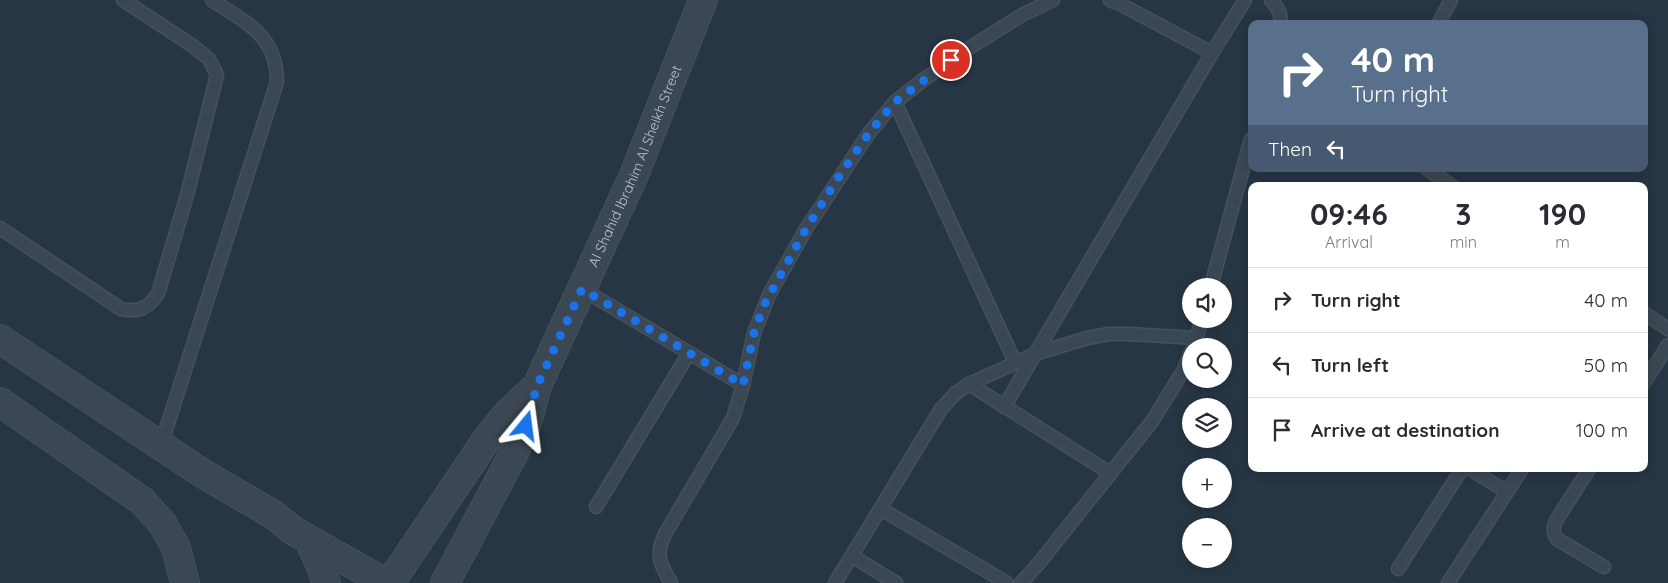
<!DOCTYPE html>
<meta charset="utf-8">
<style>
body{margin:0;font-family:Quicksand,sans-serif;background:#f2f2f3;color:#2b2b33;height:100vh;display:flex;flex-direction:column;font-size:19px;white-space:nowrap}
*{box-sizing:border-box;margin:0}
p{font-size:16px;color:#7c7c81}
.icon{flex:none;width:28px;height:28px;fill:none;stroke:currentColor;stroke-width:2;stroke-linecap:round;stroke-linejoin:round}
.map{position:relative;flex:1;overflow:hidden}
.side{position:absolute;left:1248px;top:182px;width:400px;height:290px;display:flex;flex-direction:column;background:#fff;border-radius:10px;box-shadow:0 2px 12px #0003}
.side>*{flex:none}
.guide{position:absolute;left:1248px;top:20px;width:400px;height:152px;border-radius:10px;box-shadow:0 2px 12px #0003;background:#59708c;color:#fff;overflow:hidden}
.fabs{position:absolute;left:1182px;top:278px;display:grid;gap:10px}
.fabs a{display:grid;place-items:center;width:50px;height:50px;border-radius:50%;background:#fff;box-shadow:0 2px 12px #0003;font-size:25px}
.pin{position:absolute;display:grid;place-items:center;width:42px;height:42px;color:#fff;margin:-21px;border:2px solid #fff;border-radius:50%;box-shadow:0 1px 5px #0007}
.me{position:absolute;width:55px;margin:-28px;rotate:16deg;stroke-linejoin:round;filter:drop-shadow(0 0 4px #0008)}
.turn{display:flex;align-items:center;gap:18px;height:105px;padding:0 20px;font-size:22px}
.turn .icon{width:65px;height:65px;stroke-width:2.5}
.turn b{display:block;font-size:35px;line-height:42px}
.then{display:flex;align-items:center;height:48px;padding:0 20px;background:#0003;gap:10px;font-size:19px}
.eta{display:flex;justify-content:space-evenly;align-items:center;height:85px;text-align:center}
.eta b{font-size:30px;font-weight:700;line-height:35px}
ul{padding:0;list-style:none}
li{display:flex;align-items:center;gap:15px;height:65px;padding:0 20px;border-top:1px solid #e1e1e2}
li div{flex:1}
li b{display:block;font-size:19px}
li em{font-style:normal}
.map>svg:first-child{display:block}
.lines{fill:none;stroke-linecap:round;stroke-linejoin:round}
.service-casing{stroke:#45515c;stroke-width:15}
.tertiary-casing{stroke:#45515c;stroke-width:30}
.service{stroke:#3b4853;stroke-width:12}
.tertiary{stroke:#3b4853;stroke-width:28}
.route{stroke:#1a73e8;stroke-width:9;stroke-dasharray:0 16.2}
.labels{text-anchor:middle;stroke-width:5;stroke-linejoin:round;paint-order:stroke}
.street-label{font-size:14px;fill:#b9c3cd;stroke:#202d39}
</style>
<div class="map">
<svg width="1668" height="583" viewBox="0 0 1668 583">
<rect width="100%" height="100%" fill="#273644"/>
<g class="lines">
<defs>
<g id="service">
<path d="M1110 0 1120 4 1212 53"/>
<path d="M1271 0C1278 8 1281 13 1281 24"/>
<path d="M1438 24 1451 0"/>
<path d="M895 102 1015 362"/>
<path d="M1427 169 1452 186"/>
<path d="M0 228 121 309C138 313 148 308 158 294L187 195 217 75 209 59 193 46 123 0"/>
<path d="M1211 286 1251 139"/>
<path d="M582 289 743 385"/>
<path d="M1644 313 1668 329"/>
<path d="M1194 346 1202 319"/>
<path d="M1644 383 1668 345"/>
<path d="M969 384 1110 473"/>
<path d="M1004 407 1212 53 1245 0"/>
<path d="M161 445 277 82C277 35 246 23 212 0"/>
<path d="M1470 469 1507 492"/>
<path d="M1589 469 1557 519C1553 527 1552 531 1557 539L1604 567"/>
<path d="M596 507 689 353"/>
<path d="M881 509 1007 583"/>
<path d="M852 556 896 583"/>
<path d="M1398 569 1462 469"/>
<path d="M671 583C660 564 655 555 665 534L733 418 743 385 754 333 769 295 806 229 869 133 895 102 923 80 966 50 1022 15 1053 0"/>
<path d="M835 583 941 409 956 393 969 384 1035 354 1087 338 1109 334H1128L1197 338"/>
<path d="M1021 583 1039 563 1153 420 1183 371 1191 352"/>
<path d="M1448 583 1522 469"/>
</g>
<g id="tertiary">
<path d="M0 339 202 473 274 515 292 530 386 583"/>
<path d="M0 402 142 501 162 523 176 548 185 583"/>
<path d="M310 542 322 569 326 583"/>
<path d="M390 583 489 436 507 414 537 386"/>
<path id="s1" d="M445 583 514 453 526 426 537 386 634 175 703 0"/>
</g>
</defs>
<use href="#service" class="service-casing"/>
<use href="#tertiary" class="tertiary-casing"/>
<use href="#service" class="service"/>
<use href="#tertiary" class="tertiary"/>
</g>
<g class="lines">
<path class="route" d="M526 426 537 386 582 289 743 385 754 333 764 305 806 229 838 178 869 133 895 102 951 60"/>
</g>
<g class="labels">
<g class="street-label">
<text dy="5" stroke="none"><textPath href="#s1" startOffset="459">Al Shahid Ibrahim Al Sheikh Street</textPath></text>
</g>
</g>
</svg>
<div class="fabs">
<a><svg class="icon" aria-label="sound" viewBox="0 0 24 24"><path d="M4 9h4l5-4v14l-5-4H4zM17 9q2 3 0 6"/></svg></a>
<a><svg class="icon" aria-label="search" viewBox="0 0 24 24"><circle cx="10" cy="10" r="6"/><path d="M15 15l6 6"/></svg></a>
<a><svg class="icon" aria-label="layers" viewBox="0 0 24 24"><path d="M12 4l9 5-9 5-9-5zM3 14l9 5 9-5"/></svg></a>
<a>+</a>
<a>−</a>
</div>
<div class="pin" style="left:951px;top:60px;background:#d93025"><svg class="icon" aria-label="arrive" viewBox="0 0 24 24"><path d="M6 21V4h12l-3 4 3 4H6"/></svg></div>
<svg class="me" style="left:526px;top:426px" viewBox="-20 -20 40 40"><path d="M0-17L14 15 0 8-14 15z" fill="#1a73e8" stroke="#fff" stroke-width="4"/></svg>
<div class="guide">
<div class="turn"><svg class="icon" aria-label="right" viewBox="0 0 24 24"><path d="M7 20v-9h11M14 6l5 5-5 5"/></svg><div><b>40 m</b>Turn right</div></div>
<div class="then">Then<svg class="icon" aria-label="left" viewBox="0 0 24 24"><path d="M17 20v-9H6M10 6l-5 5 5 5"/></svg></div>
</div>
<section class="side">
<div class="eta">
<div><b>09:46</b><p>Arrival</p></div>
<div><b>3</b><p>min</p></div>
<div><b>190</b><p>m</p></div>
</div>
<ul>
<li><svg class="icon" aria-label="right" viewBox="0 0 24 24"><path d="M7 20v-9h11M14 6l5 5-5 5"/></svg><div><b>Turn right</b></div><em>40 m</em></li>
<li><svg class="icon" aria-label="left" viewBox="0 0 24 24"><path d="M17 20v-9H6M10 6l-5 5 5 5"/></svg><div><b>Turn left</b></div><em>50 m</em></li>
<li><svg class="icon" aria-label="arrive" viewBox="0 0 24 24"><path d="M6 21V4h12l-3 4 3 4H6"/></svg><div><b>Arrive at destination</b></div><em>100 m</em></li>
</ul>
</section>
</div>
